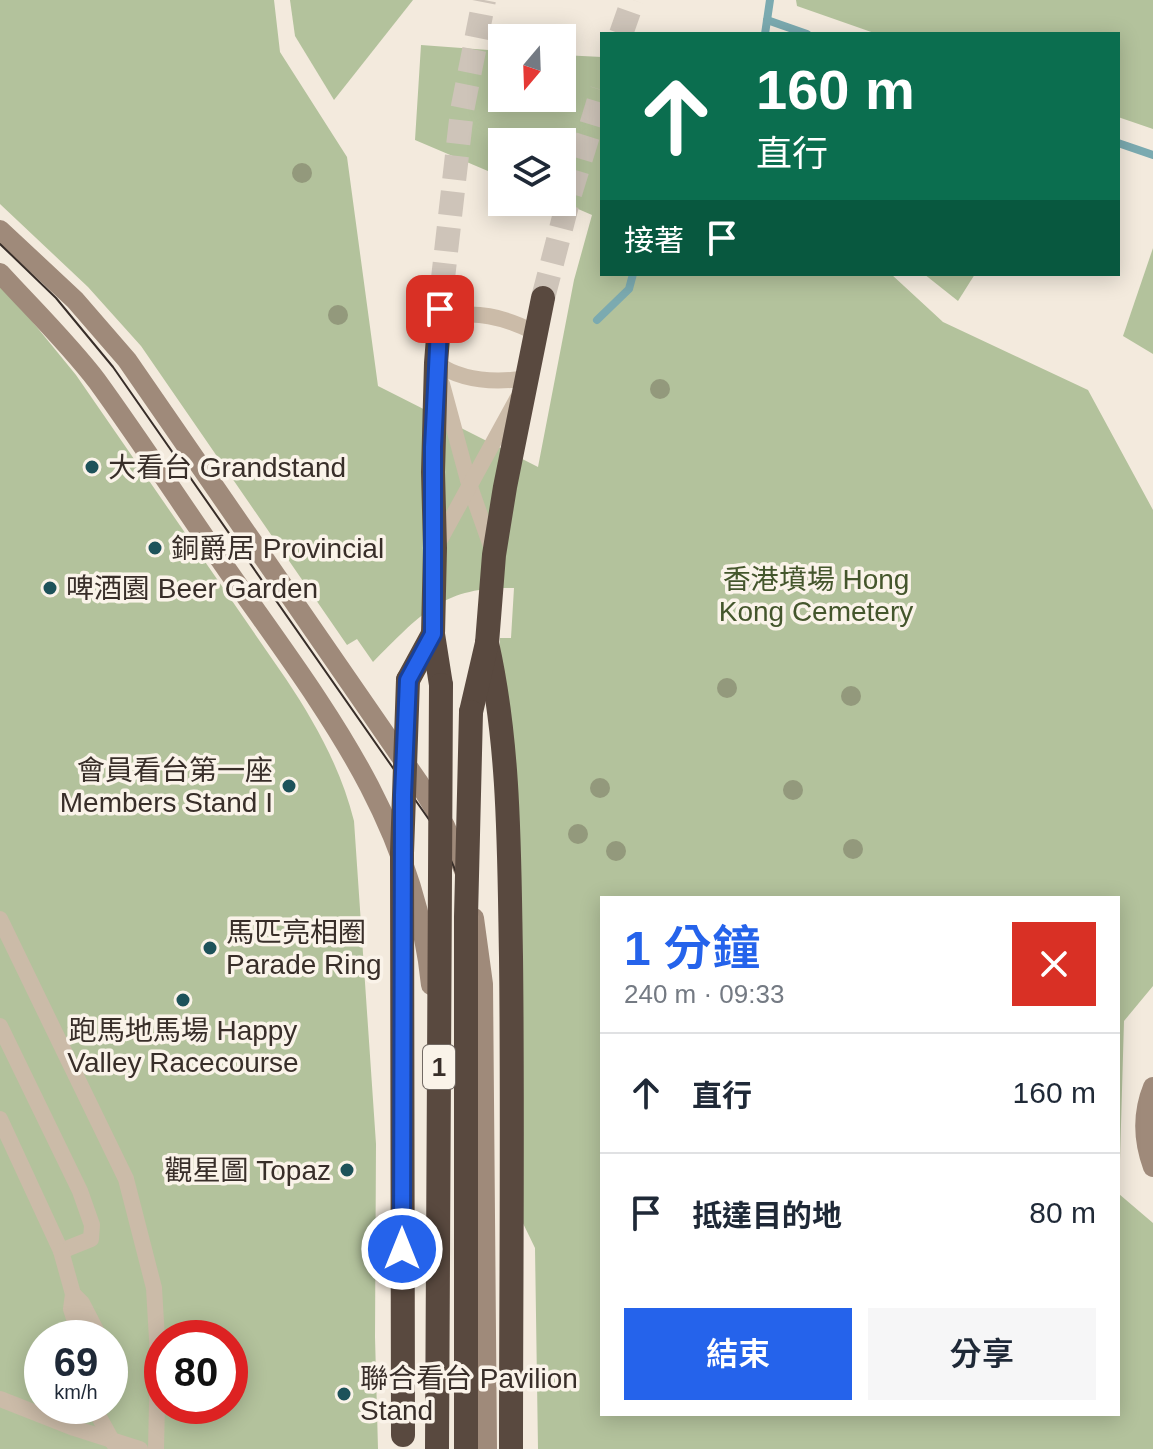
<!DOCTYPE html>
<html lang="zh-TW">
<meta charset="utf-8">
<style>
body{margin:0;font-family:Helvetica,"Noto Sans TC",sans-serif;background:#f6f6f7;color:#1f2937;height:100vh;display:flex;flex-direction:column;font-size:30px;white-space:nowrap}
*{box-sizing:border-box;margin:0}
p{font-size:26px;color:#747a83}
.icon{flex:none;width:44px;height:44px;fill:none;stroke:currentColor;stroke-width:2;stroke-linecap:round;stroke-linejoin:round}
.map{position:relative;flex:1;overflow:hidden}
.drawer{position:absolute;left:600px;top:896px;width:520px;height:520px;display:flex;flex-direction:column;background:#fff;border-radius:0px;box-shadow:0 4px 20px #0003}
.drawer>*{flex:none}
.guide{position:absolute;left:600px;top:32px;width:520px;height:244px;border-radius:0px;box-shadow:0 4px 20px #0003;background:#0b6e4f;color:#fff;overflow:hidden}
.needle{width:52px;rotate:199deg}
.tools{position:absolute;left:488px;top:24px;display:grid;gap:16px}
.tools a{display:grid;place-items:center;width:88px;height:88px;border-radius:0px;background:#fff;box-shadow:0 4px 20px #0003;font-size:40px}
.speed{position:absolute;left:24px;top:1320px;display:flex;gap:16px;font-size:40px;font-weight:700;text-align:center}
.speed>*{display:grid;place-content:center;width:104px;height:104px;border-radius:50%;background:#fff;box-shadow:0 4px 20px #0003;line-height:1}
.speed small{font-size:20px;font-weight:400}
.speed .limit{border:12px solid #d22;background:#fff;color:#111}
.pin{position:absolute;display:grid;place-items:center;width:68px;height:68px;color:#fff;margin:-34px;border-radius:16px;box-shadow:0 4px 12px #0006}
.me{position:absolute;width:88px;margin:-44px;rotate:0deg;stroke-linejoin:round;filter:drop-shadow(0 0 6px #0008)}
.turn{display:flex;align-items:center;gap:28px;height:168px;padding:0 24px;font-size:36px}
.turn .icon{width:104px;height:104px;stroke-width:2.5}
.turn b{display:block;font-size:56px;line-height:68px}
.then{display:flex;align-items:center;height:76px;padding:0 24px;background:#0003;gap:16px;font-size:30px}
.round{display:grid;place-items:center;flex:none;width:84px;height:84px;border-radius:0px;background:#f6f6f7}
.overview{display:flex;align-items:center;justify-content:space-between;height:136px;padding:0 24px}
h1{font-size:48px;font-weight:600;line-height:60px;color:#2563eb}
.action{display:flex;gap:16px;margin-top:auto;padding:16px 24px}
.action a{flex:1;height:92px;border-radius:0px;background:#2563eb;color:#fff;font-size:32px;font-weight:600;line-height:92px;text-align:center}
.action a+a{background:#f6f6f7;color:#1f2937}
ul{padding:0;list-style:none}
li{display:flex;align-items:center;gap:24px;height:120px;padding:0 24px;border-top:2px solid #e0e1e3}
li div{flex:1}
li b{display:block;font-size:30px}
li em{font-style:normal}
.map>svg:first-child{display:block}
.green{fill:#b3c29c;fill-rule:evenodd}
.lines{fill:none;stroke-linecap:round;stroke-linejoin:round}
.stream{stroke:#7baab0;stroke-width:8}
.highway-tunnel{stroke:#cec4b9;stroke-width:24;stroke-dasharray:24 12;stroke-linecap:butt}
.lane{stroke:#cbbba8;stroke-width:16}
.secondary{stroke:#9f8a7a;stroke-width:20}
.highway{stroke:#59493f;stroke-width:24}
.tram{stroke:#382e29;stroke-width:2}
.highway-bridge{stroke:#59493f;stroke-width:24}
.tree{fill:#93997c}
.route-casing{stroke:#184099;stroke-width:20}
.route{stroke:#2563eb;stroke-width:14}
.poi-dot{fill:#1d525a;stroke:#faf3e9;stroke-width:3}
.labels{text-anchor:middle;stroke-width:7;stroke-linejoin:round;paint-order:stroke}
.shield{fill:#faf3e9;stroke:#726963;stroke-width:2}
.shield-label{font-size:26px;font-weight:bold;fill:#382e29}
.poi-label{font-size:28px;fill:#382e29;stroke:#faf3e9;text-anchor:start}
.park-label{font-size:28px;fill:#44562c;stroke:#faf3e9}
</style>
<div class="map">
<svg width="1153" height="1449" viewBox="0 0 1153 1449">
<rect width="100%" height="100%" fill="#f3eadd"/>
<g class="green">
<path d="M0 0H274L280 52 347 157 378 386 538 467 574 280 592 215 562 202V142H502V177L415 140 421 45 502 51V98H562V55L602 57V274H891L943 322 1088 390 1153 510V986L1124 1021 1119 1194 1153 1223V1449H538L535 1248 519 1215 497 739 500 638H511L514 588C443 586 421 614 373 662L357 639 347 645 141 346 88 287 0 204ZM602 898H1118V1414H602Z"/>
<path d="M290 0H413L334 100 295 36Z"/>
<path d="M796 0H1153V129L1118 117V34H877L797 6Z"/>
<path d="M1153 248V354L1123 336Z"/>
<path d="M924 274H975L958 301Z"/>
<path d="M0 282 76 375 286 679C316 724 341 769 354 821L376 1144 375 1337 378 1449H0ZM42 1338H110V1406H42ZM162 1338H230V1406H162Z"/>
</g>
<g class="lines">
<g class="stream">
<path d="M767 20 807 34"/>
<path d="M765 34 770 0"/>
<path d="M1118 143 1153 155"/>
<path d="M597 320 629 289 633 274"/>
</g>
<g class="highway-tunnel">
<path d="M621 34 633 0"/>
<path d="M442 287 462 111 484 0"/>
<path d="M543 298 570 194 602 90"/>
</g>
<g class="lane">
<path d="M440 319C474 309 505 317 536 333"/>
<path d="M436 363C463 382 496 383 528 378"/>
<path d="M442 384 469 484 492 549"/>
<path d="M436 547 517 399"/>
<path d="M0 919 126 1179 154 1288 158 1356 156 1449"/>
<path d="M0 1026 80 1191 92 1225 91 1239 61 1251 0 1119"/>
<path d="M61 1251 73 1294 71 1309 80 1338"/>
<path d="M73 1294 82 1303 100 1338"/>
<path d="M0 1399 74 1428 140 1449"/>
<path d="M93 1406 114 1444"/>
</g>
<g class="secondary">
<path d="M0 230 75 300 127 360 419 783 445 826 466 875"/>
<path d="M0 273C32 308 68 343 97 381 142 443 184 508 228 571 321 704 414 818 431 985"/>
<path d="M474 918 483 984 487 1449"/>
<path d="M1153 1087C1142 1114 1143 1140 1153 1167"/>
</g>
<g class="highway">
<path d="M487 643C510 746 509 852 511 957 513 1121 511 1285 511 1449"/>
<path d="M408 680 433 634"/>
<path d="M441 685 433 634 435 548 433 472 436 363 442 287"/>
<path d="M471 712 487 643 494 555 505 487 543 298"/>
</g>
<path class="tram" d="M0 244 56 298 113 367 430 821C455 860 470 903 472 950L471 1449"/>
<g class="highway-bridge">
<path d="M403 1435 402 853 408 680"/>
<path d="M437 1449 441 685"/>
<path d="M466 1449V917L471 712"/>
</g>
</g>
<g class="tree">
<circle cx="302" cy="173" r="10"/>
<circle cx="338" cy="315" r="10"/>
<circle cx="660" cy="389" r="10"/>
<circle cx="727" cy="688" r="10"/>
<circle cx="851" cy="696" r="10"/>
<circle cx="600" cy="788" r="10"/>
<circle cx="793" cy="790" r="10"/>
<circle cx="578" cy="834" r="10"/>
<circle cx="853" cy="849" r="10"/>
<circle cx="616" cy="851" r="10"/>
</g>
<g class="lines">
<defs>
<path id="route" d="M402 1249 403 795 408 680 433 634V447L440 309"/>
</defs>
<use href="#route" class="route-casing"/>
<use href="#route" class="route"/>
</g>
<g class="poi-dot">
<circle cx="92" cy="467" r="8"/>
<circle cx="155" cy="548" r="8"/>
<circle cx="50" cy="588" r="8"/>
<circle cx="289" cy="786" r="8"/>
<circle cx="210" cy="948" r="8"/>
<circle cx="183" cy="1000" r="8"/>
<circle cx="347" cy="1170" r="8"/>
<circle cx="344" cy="1394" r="8"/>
</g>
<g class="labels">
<rect class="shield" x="423" y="1045" width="32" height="44" rx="6"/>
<g class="shield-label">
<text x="439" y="1076">1</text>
</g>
<g class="poi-label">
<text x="108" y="477">大看台 Grandstand</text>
<text x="171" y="558">銅爵居 Provincial</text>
<text x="66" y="598">啤酒園 Beer Garden</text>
<text x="273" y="780" text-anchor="end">會員看台第一座<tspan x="273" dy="32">Members Stand I</tspan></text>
<text x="226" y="942">馬匹亮相圈<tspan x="226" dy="32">Parade Ring</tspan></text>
<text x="183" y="1040" text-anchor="middle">跑馬地馬場 Happy<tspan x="183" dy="32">Valley Racecourse</tspan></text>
<text x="331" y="1180" text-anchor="end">觀星圖 Topaz</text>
<text x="360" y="1388">聯合看台 Pavilion<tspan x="360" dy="32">Stand</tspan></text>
</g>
<g class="park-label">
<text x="816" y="589">香港墳場 Hong<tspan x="816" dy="32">Kong Cemetery</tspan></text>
</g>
</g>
</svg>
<div class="tools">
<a><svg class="needle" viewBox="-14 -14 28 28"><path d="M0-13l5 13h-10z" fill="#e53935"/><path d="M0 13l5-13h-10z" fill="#747a83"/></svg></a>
<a><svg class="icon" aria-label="layers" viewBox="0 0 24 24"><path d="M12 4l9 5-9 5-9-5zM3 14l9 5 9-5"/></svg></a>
</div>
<div class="speed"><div>69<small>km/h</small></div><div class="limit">80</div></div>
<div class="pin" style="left:440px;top:309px;background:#d93025"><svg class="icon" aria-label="arrive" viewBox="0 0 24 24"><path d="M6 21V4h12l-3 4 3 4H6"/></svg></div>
<svg class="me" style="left:402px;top:1249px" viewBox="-20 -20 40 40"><circle r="17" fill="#2563eb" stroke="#fff" stroke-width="3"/><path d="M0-11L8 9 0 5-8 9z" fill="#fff"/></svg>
<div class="guide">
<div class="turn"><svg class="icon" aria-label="ahead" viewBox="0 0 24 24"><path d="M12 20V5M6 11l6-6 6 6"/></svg><div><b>160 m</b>直行</div></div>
<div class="then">接著<svg class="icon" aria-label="arrive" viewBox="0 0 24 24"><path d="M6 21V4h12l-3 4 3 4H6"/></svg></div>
</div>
<section class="drawer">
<div class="overview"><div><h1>1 分鐘</h1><p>240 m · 09:33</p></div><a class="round" style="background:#d93025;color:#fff"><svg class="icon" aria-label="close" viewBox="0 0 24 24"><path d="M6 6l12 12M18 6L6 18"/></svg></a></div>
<ul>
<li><svg class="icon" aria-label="ahead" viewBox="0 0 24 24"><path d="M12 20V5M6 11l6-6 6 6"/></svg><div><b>直行</b></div><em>160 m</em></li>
<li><svg class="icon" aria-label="arrive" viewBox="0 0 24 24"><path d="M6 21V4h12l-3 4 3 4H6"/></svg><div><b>抵達目的地</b></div><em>80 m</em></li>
</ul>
<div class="action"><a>結束</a><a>分享</a></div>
</section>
</div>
